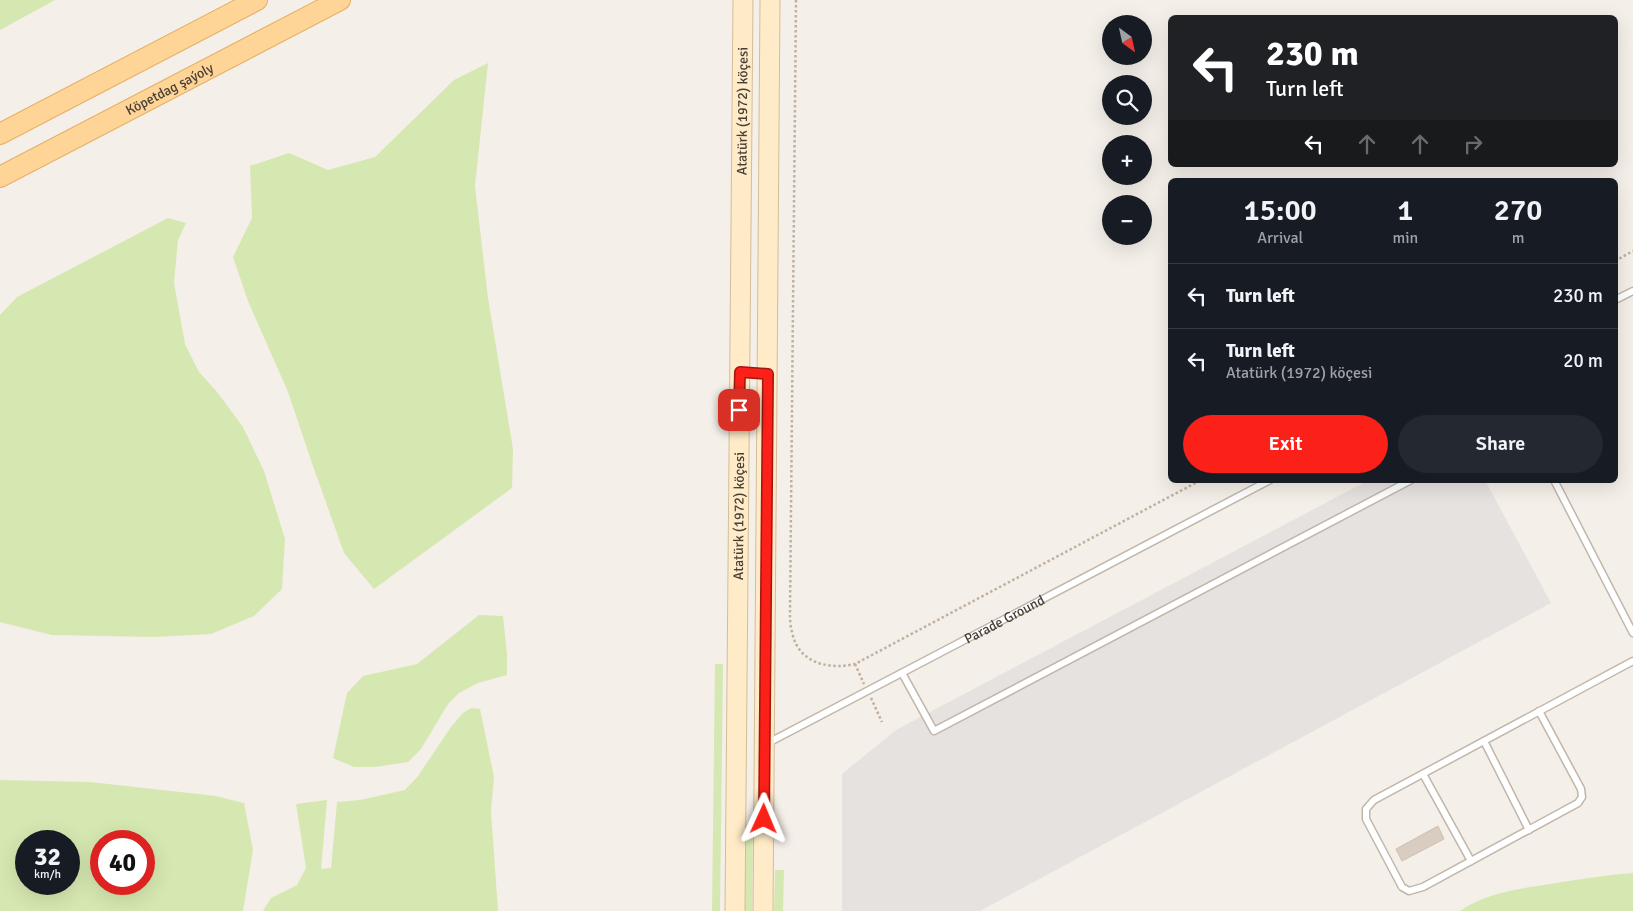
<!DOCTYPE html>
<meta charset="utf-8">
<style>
body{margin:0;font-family:Signika,sans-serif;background:#242831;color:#f1f3f6;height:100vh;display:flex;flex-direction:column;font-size:19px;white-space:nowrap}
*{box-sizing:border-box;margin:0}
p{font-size:16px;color:#9ea1a6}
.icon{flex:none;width:28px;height:28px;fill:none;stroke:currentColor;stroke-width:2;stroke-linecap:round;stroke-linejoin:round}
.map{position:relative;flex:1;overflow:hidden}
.panel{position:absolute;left:1168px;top:178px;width:450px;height:305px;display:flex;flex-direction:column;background:#171b24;border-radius:8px;box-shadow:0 5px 20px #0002}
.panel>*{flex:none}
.guide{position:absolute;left:1168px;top:15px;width:450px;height:152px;border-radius:8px;box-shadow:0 5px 20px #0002;background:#202124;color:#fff;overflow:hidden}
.needle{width:32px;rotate:147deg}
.fabs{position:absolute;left:1102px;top:15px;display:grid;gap:10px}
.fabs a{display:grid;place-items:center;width:50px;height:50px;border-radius:50%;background:#171b24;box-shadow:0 5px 20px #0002;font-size:25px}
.speed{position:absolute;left:15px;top:830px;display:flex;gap:10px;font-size:25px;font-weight:700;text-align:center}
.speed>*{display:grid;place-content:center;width:65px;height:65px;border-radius:50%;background:#171b24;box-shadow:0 5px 20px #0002;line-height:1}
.speed small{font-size:12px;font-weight:400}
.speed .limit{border:8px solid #d22;background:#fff;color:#111}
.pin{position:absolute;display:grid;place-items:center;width:42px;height:42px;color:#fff;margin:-21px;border-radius:10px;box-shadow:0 2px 8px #0006}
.me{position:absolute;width:55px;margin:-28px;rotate:1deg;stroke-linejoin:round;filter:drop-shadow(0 0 4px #0008)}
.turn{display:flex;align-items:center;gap:18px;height:105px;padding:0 15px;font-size:22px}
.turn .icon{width:65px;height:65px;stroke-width:2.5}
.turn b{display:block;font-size:35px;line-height:42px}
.lanes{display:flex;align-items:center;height:48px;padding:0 15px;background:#0003;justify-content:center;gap:25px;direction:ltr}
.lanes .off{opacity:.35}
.eta{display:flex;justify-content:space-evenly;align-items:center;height:85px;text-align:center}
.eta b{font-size:30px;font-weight:600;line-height:35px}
.cta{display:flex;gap:10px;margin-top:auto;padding:10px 15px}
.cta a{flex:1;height:58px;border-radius:30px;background:#fb2118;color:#fff;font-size:20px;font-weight:600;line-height:58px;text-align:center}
.cta a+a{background:#242831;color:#f1f3f6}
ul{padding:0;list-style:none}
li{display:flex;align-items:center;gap:15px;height:65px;padding:0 15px;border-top:1px solid #363941}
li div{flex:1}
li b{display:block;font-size:19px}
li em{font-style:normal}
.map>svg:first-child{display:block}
.green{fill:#d6e8b1;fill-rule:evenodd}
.parking{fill:#e5e2e0}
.building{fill:#d9ccc0;stroke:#d1c0b0}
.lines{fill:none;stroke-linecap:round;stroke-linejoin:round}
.lane-casing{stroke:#c0b6aa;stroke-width:9}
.secondary-casing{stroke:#d4bd98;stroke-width:21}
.primary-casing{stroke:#e5b066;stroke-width:22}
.path{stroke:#c2b09c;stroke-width:2.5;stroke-dasharray:2.5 2.5;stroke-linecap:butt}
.lane{stroke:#fff;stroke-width:6}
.secondary{stroke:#ffebc7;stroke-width:19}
.primary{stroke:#ffd597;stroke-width:20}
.route-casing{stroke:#a31510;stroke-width:12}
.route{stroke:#fb2118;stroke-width:9}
.labels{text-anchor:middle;stroke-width:5;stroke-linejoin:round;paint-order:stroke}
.street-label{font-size:14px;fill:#483f37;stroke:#fff}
</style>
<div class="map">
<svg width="1633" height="911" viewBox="0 0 1633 911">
<rect width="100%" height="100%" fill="#f4efe8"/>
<g class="green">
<path d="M0 0H55L0 30Z"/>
<path d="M488 63 475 186 488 298 513 449 512 488 374 589 344 553 313 466 288 392 248 301 233 257 252 218 250 166 289 153 328 170 375 157 454 80Z"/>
<path d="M168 218 186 223 178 240 174 283 185 344 199 372 218 393 243 427 264 471 285 539 282 589 254 616 211 634 154 637 52 635 0 622V315L17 297Z"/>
<path d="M479 615 503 616 507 654V675L478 683 459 693 448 704 421 749 408 762 375 767H354L333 758 347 693 363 676 417 664Z"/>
<path d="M715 664H723L720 911H712Z"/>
<path d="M471 708 480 709 494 777 491 811 498 911H263L271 898 297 885 306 868 296 804 327 800 321 869 331 868 337 802 360 800 405 790 418 776 451 727 463 713Z"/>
<path d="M0 780 90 782 216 796 244 803 253 850 243 911H0ZM26 841H69V884H26ZM101 841H144V884H101Z"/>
<path d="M750 823 753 828 752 911H743L744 825Z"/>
<path d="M775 870H784L783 911H774Z"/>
<path d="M1633 873V911H1460C1486 892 1524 888 1556 883 1582 879 1607 875 1633 873Z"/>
</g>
<path class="parking" d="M1369 480H1485L1551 603 980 911H842V774L896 730Z"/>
<path class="building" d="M1438 826 1444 839 1402 861 1396 849Z"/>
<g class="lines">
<defs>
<g id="lane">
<path d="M1615 300 1633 291"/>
<path d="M1554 480 1633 633"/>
<path d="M902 673 934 731 1411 480"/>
<path d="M1539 711 1581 789 1582 797 1578 803 1423 887 1409 891 1402 887 1366 819V809L1374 800 1633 661"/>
<path d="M1484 741 1529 830"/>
<path id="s1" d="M766 744 1270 480"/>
<path d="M1423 774 1471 861"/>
</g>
<g id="secondary">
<path id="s2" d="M735 911 743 0"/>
<path d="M763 911 770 0"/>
</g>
<g id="primary">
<path d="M0 134 257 0"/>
<path id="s3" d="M0 177 340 0"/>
</g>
</defs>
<use href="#lane" class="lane-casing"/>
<use href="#secondary" class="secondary-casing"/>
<use href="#primary" class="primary-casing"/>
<g class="path">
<path d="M796 0 790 613C790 619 790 626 792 632 798 663 828 670 855 664L1201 480"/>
<path d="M1615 261 1633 251"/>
<path d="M855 664 864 684"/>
<path d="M871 698 882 722"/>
</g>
<use href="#lane" class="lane"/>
<use href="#secondary" class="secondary"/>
<use href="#primary" class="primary"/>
</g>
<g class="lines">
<defs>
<path id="route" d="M739 410 740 372 768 374 764 819"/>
</defs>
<use href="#route" class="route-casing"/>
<use href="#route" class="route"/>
</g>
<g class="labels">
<g class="street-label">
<text dy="5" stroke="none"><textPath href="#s3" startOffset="191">Köpetdag şaýoly</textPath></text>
<text dy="5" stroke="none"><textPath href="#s2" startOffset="800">Atatürk (1972) köçesi</textPath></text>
<text dy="5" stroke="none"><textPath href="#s2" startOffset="395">Atatürk (1972) köçesi</textPath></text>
<text dy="5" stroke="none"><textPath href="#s1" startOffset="269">Parade Ground</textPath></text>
</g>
</g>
</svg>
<div class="fabs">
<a><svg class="needle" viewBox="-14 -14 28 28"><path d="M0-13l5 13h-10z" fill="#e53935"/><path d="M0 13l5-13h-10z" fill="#9ea1a6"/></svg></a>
<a><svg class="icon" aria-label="search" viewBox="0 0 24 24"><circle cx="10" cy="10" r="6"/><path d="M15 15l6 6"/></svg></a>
<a>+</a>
<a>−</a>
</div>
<div class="speed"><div>32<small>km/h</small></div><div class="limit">40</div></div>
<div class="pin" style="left:739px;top:410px;background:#d93025"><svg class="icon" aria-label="arrive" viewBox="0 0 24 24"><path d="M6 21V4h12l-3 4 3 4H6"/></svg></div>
<svg class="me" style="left:764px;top:819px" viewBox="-20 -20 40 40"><path d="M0-17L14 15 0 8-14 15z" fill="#fb2118" stroke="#fff" stroke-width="4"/></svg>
<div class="guide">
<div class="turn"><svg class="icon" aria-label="left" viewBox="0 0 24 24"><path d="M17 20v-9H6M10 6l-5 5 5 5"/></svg><div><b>230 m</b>Turn left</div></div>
<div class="lanes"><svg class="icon" aria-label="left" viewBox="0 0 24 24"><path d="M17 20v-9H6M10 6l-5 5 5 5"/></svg><svg class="icon off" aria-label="ahead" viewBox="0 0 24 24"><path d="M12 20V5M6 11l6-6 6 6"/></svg><svg class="icon off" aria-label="ahead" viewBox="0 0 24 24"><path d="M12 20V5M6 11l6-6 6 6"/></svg><svg class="icon off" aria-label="right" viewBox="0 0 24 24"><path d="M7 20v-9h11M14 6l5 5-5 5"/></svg></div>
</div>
<section class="panel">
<div class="eta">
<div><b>15:00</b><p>Arrival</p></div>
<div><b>1</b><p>min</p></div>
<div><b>270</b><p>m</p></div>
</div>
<ul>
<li><svg class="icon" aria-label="left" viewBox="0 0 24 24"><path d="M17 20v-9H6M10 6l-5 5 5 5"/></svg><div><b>Turn left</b></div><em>230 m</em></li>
<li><svg class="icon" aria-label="left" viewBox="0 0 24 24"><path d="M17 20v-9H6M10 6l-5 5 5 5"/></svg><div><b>Turn left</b><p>Atatürk (1972) köçesi</p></div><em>20 m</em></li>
</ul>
<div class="cta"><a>Exit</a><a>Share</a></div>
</section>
</div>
